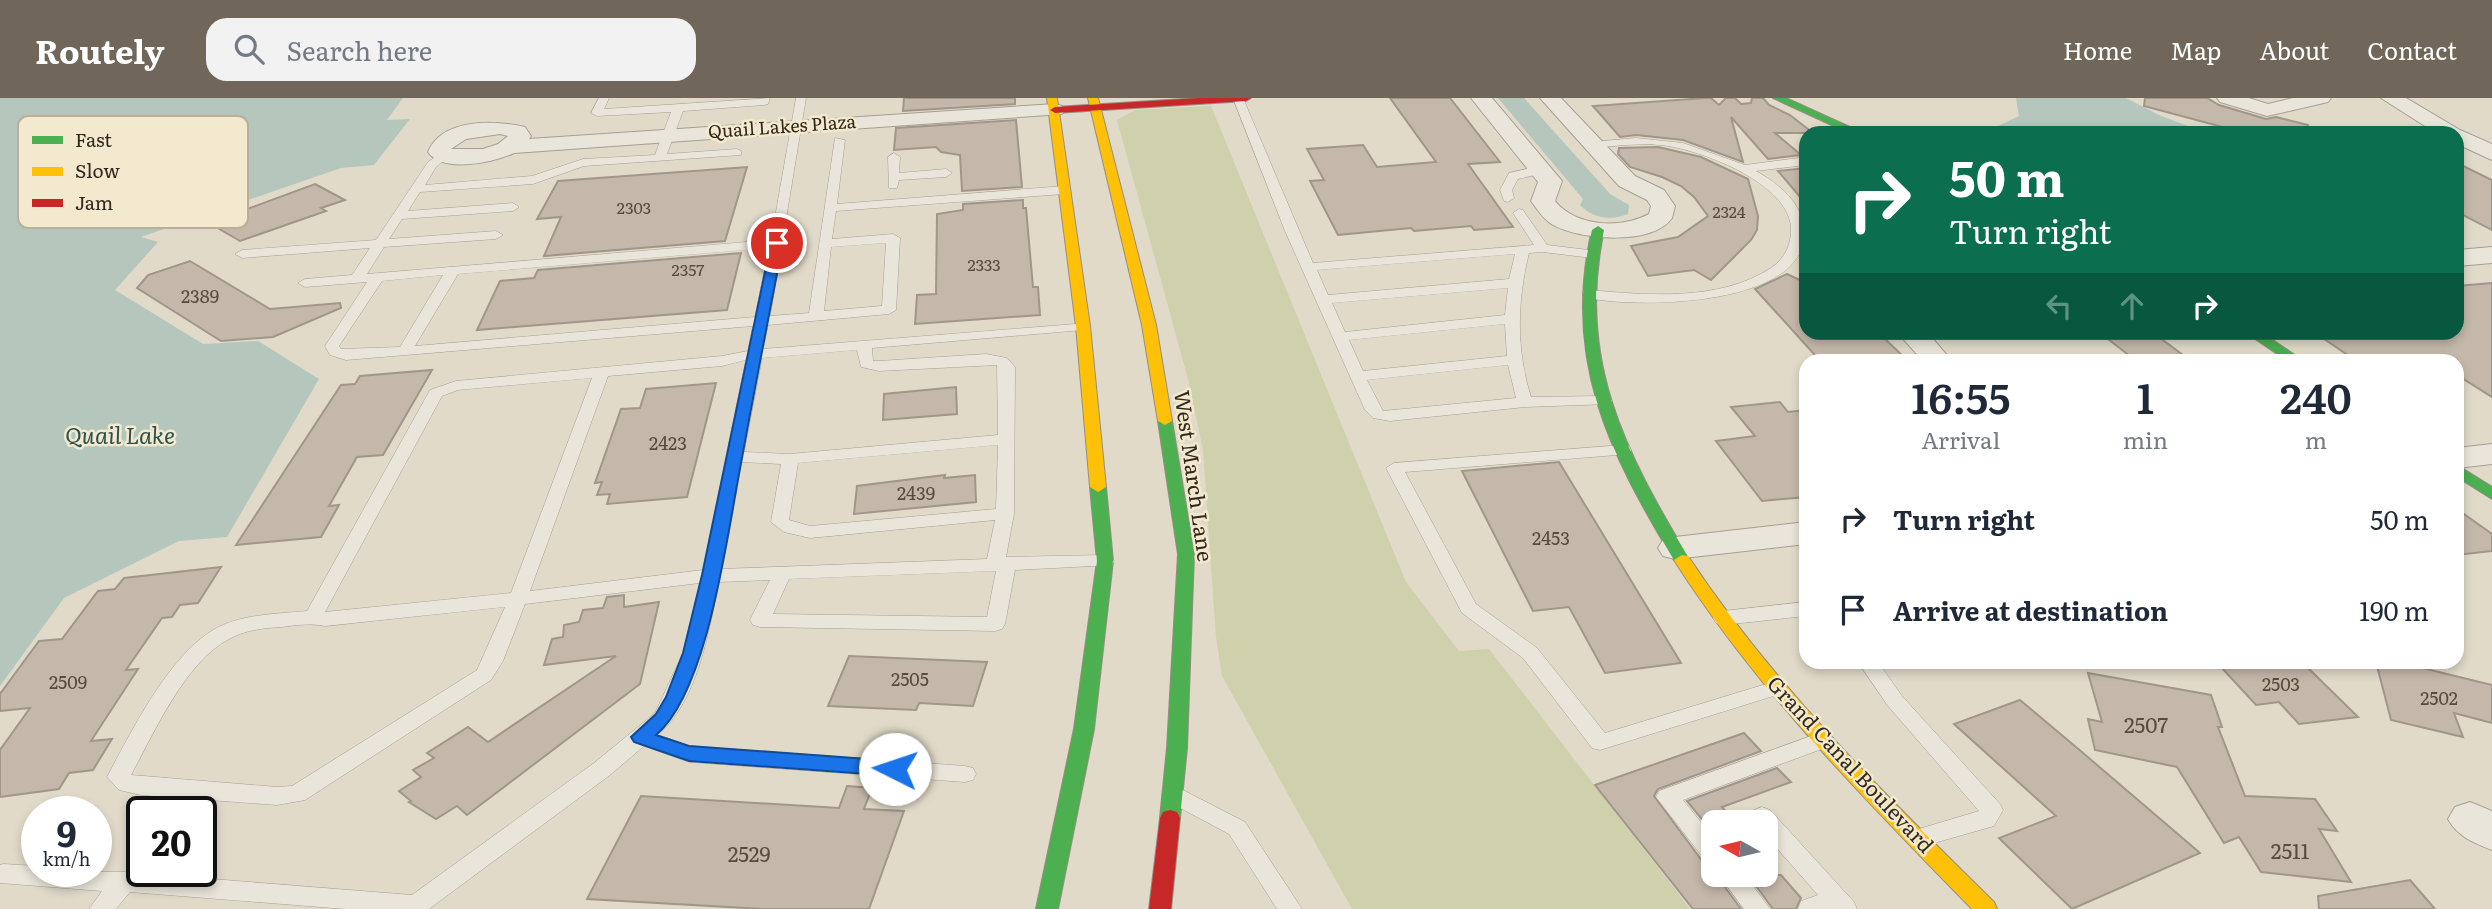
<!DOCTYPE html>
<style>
body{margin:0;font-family:Literata,serif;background:#f2f2f3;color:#1f2937;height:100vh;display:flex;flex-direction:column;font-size:26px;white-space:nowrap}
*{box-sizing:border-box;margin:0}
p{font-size:23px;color:#747a83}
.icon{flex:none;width:38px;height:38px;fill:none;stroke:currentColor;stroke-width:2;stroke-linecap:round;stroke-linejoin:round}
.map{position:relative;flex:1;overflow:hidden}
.sheet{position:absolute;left:1799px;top:256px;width:665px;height:315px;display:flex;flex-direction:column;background:#fff;border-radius:21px;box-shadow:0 4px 10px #0003}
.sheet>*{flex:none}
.top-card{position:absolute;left:1799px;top:28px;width:665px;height:214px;border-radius:21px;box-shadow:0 4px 10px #0003;background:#0b6e4f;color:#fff;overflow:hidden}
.needle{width:46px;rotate:278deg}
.tools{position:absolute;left:1701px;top:712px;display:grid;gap:14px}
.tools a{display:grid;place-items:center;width:77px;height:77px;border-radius:14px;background:#fff;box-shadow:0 4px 10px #0003;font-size:35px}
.speed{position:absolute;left:21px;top:698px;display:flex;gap:14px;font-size:35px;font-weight:700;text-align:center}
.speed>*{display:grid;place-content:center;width:91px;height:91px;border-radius:50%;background:#fff;box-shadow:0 4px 10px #0003;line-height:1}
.speed small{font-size:18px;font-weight:400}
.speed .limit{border:4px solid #111;border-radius:10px;background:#fff;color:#111}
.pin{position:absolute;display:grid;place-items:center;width:60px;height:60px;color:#fff;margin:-30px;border:4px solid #fff;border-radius:50%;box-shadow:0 2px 7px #0007}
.me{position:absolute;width:77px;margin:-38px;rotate:274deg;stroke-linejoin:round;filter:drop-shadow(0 0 5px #0008)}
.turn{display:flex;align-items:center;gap:24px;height:147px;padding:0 35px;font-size:32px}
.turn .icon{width:91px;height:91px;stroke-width:2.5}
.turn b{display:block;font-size:49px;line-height:60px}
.lanes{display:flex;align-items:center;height:66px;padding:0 35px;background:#0003;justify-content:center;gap:35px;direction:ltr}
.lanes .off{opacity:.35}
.eta{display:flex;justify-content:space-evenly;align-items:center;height:119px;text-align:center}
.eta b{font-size:42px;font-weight:600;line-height:49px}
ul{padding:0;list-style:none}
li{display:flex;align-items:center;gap:21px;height:91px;padding:0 35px}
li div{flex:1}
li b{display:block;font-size:26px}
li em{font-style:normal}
header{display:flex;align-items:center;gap:42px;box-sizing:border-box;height:98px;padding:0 35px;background:#706659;color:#fff}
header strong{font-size:33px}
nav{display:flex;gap:38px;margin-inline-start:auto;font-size:24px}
.search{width:490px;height:63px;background:#f2f2f3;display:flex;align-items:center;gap:18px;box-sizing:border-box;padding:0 24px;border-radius:21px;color:#747a83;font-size:26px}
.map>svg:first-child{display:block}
.green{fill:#cfd0ac}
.water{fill:#b5c6bc}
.building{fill:#c4b8aa;stroke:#a09689;stroke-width:2}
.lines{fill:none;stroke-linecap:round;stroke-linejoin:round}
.lane-casing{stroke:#a69f93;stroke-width:1}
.street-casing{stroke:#a69f93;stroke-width:2}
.fast-casing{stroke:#958e83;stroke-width:2}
.slow-casing{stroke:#958e83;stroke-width:2}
.jam-casing{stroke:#958e83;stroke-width:2}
.lane{fill:#eae5da;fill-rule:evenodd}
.street{fill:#eae5da;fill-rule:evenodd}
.fast{fill:#4caf50;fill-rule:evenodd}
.slow{fill:#ffc107;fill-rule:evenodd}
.jam{fill:#c62828;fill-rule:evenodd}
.route{fill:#1a73e8;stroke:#114b97;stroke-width:2}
.labels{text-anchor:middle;stroke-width:5;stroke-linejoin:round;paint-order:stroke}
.far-number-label{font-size:16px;fill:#574c40}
.far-street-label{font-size:18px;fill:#33281c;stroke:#f3e9ce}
.number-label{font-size:18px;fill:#574c40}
.street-label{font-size:21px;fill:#33281c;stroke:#f3e9ce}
.near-number-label{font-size:21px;fill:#574c40}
.water-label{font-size:23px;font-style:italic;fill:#2c5250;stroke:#f3e9ce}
.key{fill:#f3e9ce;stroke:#b9af99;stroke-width:2}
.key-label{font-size:19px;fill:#33281c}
</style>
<header>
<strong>Routely</strong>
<div class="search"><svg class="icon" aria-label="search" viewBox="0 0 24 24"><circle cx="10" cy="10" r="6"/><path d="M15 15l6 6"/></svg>Search here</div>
<nav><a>Home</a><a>Map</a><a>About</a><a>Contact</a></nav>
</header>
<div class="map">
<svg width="2492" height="811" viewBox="0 0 2492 811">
<rect width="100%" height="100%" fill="#e1dac9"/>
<path class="green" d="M1211 8 1406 484 1459 553 1489 551 1690 811H1352L1222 578 1216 539 1203 352 1188 281 1117 22 1135 12Z"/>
<g class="water">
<path d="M0 0H403L387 22 410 21 374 67 341 70 141 139 158 144 115 192 203 246 258 243 319 281 227 439 179 443 64 500 0 588Z"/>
<path d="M1498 0H1524L1610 96 1629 107 1628 116C1611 123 1592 120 1580 107L1583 101Z"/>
<path d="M2016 0H2126L2159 17 2206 35H2006L1994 30 2019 18Z"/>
</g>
<g class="building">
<path d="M904 0H1015V6L903 13Z"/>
<path d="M1390 0H1450L1500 64 1468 66 1513 129 1474 132 1471 128 1414 133 1411 130 1338 137 1310 83 1324 82 1307 51 1363 47 1377 69 1436 64Z"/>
<path d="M1705 0H1711L1719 7 1726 0H1735L1741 6 1751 5 1752 0H1763L1769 7 1790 17 1813 35H1775L1801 57 1768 61 1731 19 1743 64 1683 42 1636 37 1620 39 1593 8Z"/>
<path d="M2145 0H2207L2219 7 2266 21 2276 19 2308 27 2307 35H2245L2144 8Z"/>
<path d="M1016 22 1022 89 962 93 960 57 941 54 936 49 894 52 896 30Z"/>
<path d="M1658 49 1701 59 1748 81 1758 118 1757 132 1751 142 1711 182 1694 172 1648 178 1631 148 1678 139 1708 118 1694 99 1681 88 1662 79 1630 69 1618 56 1619 50Z"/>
<path d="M2457 65 2492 82V132L2457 114Z"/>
<path d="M747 69 725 143 544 158 561 119 537 121 558 83Z"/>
<path d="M1806 70V106L1778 73Z"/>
<path d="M315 86 345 102 321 110 326 113 240 143 209 125Z"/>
<path d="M1023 102V110H1026L1033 189H1038L1040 217 915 226 917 197 936 196 937 116 963 112V106Z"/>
<path d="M741 155 727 212 477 232 500 183 534 180 538 172Z"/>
<path d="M190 163 270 211 340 205 341 210 273 239 221 243 137 190 148 177Z"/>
<path d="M1787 176 1806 185V234H1838L1845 241 1883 239 1907 262H1815L1814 256 1755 191Z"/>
<path d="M2492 185V299L2457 277V262H2355L2314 234H2457V188Z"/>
<path d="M2099 234H2152L2183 257 2135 262Z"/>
<path d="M432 272 383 357 357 359 329 408 339 407 321 439 236 447 341 287 355 286 360 278Z"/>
<path d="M716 285 687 399 607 406 610 396 597 397 602 384 595 385 621 311 640 310 646 291Z"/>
<path d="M956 289 957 316 883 322 884 296Z"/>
<path d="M1780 304 1788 314 1806 312V399L1762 403 1716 343 1755 338 1731 309Z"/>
<path d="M1559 364 1681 565 1605 575 1569 509 1533 513 1462 373Z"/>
<path d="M945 377 944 380 975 377 976 404 854 416 857 388Z"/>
<path d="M2457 411 2492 436V453L2457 457Z"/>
<path d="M221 469 198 505 180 507 172 519 162 520 126 572 138 571 91 643 112 641 93 672 69 675 59 691 0 699V652L30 610 0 613V596L39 543 62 541 98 493 115 491 124 480Z"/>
<path d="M624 497V509L659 504 640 586 467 717 457 708 436 721 409 704 411 703 399 693 421 679 413 672 434 660 427 655 468 629 488 644 616 558 544 567 552 541 563 539 564 527 579 524 583 512 603 510 607 499Z"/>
<path d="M849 558 987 564 973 608 919 605 916 612 828 608Z"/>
<path d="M2275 564H2302L2358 619 2299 626 2279 604 2256 607 2221 569Z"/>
<path d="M2376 564H2398L2492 587V625L2454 615 2463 639 2391 622Z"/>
<path d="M2088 575 2211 597 2222 629H2218L2245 698 2315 701 2337 733 2319 731 2351 784 2261 774 2239 739 2224 745 2177 669 2095 652 2088 621 2102 624Z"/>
<path d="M2020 602 2076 649 2200 755 2072 811 1999 740 2056 718 1954 626Z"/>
<path d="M1744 635 1761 653 1658 691 1654 698 1703 764 1713 766V777H1716L1741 811H1693L1595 687Z"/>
<path d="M1777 670 1791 684 1722 709 1735 724H1713V735L1687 703Z"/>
<path d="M847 688 872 690 864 711 904 713 869 811H763L587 801 641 698 839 710Z"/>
<path d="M1748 777H1781L1801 800 1796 811H1773Z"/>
<path d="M2410 782 2435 811H2319L2318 798Z"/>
</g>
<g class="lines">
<defs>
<g id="lane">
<path d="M599 0H609L604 11 770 0 768 6 764 7 683 13 667 56 737 51 741 53V57L584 68 533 86 420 94 408 113 513 105 519 109 513 113 402 121 389 141 496 133 503 137 496 141 384 149 367 176 771 142 796 0H806L770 218 809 215 835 40 845 42 837 106 1064 88 1070 92 1064 96 836 113 832 141 893 136 900 140 896 212 889 216 768 227 763 251 1088 225 1090 228 1088 231 1083 232 872 250 873 263H879L986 256 1007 260 1015 269 1014 416 1006 459 1105 457 1114 463 1112 467 1015 472 1005 526 1002 531 995 533 760 529 753 527 750 522 770 482 719 484C708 534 699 601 658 637L690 648 965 668 973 670 976 676 973 682 965 684 689 664 644 648 610 677 429 811H346L130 794 116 811H89L102 793 0 785V767L3 766 37 768V774H124L412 797 594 665 655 615 683 555 700 485 525 506 503 563 491 582 305 702 277 707 141 697 119 692 107 679C131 634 168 559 213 532 240 516 276 516 307 513L430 292 456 283 722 258 748 253 753 228 346 262 330 257 325 248 367 184 305 189 298 185 305 181 352 177 370 150 242 160 235 156 242 152 376 142 428 64 444 53 450 57 436 69 425 87 532 78 583 61 655 57 671 14 597 18 591 15ZM886 145 882 208 824 213 831 149ZM769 150 755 219 415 248 458 176ZM443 177 400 249 341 251 339 248 382 183ZM857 252 861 269 879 273 997 267 998 337 790 356 744 354 762 260ZM746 262 703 472 530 493 608 278 722 268ZM592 280 511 495 325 514 442 298 458 292ZM998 347 996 411 810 428 789 422 798 365ZM742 364 781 366 771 424 784 434 810 440 995 422 987 461 721 471ZM996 473 987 519 773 516 789 481ZM505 509 477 572 292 688 277 689 131 677C154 635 185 564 229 541 245 532 263 530 282 529 296 527 310 525 325 528Z"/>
<path d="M1233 0H1243L1313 165 1534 147 1513 115 1519 111 1523 112 1547 147 1597 153 1599 156 1592 160 1543 154 1529 155C1517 204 1516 251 1531 299L1604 298 1610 300 1612 303 1610 306 1525 309 1390 323 1373 320 1365 312 1285 133ZM1515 156 1509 181 1328 197 1317 172ZM1508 190 1505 217 1345 234 1332 205ZM1505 226 1507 258 1363 273 1349 242ZM1508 267 1516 300 1383 313 1367 282Z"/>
<path d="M1636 40 1683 45 1745 67 1806 59V67L1756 73C1779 86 1803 105 1804 133 1809 210 1631 211 1583 199V193L1588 192C1647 197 1719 204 1771 170 1785 161 1792 145 1791 129 1787 85 1705 54 1668 48 1643 44 1618 48 1593 50L1587 47 1593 44Z"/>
<path d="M894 55 900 59 899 75 946 71 952 75 946 79 899 82 897 90H889L888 59Z"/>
<path d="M1540 68 1546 72 1544 75 1518 81 1512 92 1514 100 1508 104 1504 103 1500 92 1509 75Z"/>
<path d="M1623 347 1629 348 1631 352 1629 356 1405 374 1476 506 1537 550 1605 635 1776 583 1783 585 1786 590 1783 595 1600 652 1592 650 1523 560 1462 515 1386 370 1394 365Z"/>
<path d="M1806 504V518L1723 527 1716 525 1713 520 1716 515 1723 513Z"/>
<path d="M1858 564H1878L1902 598 2000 706 2003 712 1994 728 1920 749 1912 747 1908 740 1912 733 1979 713 1888 608Z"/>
<path d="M1822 634 1830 636 1833 642 1830 648 1683 702 1713 739V764L1705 762 1656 699 1659 693Z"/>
<path d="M1177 689 1245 724 1302 811H1277L1229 736 1169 704 1166 698 1169 692Z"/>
<path d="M1762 709 1770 712 1854 804 1857 811H1798L1801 803 1818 797 1766 738V724H1754L1751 718 1754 712Z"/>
<path d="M1719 777H1745L1770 811H1744Z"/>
</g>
<g id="street">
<path d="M1471 0H1492L1562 83 1555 103C1576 129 1621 131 1649 116L1651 108 1647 102 1619 88 1540 0H1561L1635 78 1664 92 1675 108 1672 120C1653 148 1580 142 1553 127 1543 121 1538 112 1531 103L1538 84Z"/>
<path d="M2217 0H2249L2268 6 2293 0H2331L2328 4 2267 18 2220 4Z"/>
<path d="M2381 0H2406L2460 32 2492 46V62L2457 46V35H2436Z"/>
<path d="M1055 6 1062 8 1065 12 1062 16 514 55C494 64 443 76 428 54 442 20 494 22 525 29L531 38 529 41ZM500 36 508 38 498 46 483 51H451L466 41Z"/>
<path d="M2492 149V165L2457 168V152Z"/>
<path d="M1897 234H1927L1951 262H1922Z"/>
<path d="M2492 346V366L2457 370V350Z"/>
<path d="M1806 424V446L1675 461 1663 458 1658 450 1663 442 1675 439Z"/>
<path d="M2470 704 2492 713V752C2474 745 2458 739 2448 721L2455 709Z"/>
</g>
<g id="fast">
<path d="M1773 0H1786L1863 35H1849Z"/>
<path d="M1598 128 1604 132C1576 261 1625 354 1690 462L1682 467 1674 462C1609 354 1562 261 1592 132Z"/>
<path d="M2245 234H2261L2302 262H2286Z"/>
<path d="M1165 319 1172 323 1194 456 1187 650 1180 720 1177 726 1170 728 1163 726 1160 720 1167 650 1178 456 1158 323Z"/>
<path d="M2457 367 2492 389V401L2457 379Z"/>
<path d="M1098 384 1106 389 1113 463 1094 631 1058 811H1036L1074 631 1097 463 1090 389Z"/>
</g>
<g id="slow">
<path d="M1047 0H1057L1090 228 1106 389 1098 394 1090 389 1076 228Z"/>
<path d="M1088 0H1098L1156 227 1172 323 1165 327 1158 323 1142 227Z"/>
<path d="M1682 457 1688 458C1774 588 1883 695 1994 804L1997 811H1972C1864 701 1757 592 1674 462Z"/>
</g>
<g id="jam">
<path d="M1199 0H1251L1246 3 1055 15 1050 12 1055 9Z"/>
<path d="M1170 712 1177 714 1180 720 1171 811H1149L1160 720 1163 714Z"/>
</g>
</defs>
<use href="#lane" class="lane-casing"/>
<use href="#street" class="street-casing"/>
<use href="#fast" class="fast-casing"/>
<use href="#slow" class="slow-casing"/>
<use href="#jam" class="jam-casing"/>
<use href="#lane" class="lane"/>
<use href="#street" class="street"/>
<use href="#fast" class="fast"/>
<use href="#slow" class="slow"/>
<use href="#jam" class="jam"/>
</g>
<path class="route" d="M777 141 783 145C769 217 755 288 742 360 728 430 709 593 656 637L689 648 895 663 902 665 905 671 902 676 895 678 689 663 634 644 631 639 656 616 666 599 683 555 702 477 771 145Z"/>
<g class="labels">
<g class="far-number-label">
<text x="634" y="116">2303</text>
<text x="1729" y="120">2324</text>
<text x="984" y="173">2333</text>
<text x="688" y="178">2357</text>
</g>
<g class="far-street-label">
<text transform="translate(782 29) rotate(-4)" y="6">Quail Lakes Plaza</text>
</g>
<g class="number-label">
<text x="200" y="205">2389</text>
<text x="668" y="352">2423</text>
<text x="916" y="402">2439</text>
<text x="1551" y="447">2453</text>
<text x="910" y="588">2505</text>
<text x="68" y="591">2509</text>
<text x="2281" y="593">2503</text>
<text x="2439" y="607">2502</text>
</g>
<g class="street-label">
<text transform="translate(1193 378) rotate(82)" y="7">West March Lane</text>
<text transform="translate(1850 667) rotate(47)" y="7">Grand Canal Boulevard</text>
</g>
<g class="near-number-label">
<text x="2146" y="635">2507</text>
<text x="2290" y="761">2511</text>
<text x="749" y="764">2529</text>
</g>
<g class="water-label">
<text x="120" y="346">Quail Lake</text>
</g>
</g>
<rect x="18" y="18" width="230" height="112" rx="10" class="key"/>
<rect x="32" y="38" width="31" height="8" fill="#4caf50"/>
<rect x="32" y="69" width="31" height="9" fill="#ffc107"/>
<rect x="32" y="101" width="31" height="8" fill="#c62828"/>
<g class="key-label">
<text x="75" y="49">Fast</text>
<text x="75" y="80">Slow</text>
<text x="75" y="112">Jam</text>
</g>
</svg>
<div class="tools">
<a><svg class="needle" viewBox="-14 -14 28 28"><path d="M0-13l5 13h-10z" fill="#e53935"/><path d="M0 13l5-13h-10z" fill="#747a83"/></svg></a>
</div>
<div class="speed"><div>9<small>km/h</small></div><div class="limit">20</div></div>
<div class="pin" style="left:777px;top:145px;background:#d93025"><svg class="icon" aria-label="arrive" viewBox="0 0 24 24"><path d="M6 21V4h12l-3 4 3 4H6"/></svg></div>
<svg class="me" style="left:895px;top:671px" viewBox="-20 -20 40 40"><circle r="19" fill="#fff"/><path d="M0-13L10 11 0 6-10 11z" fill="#1a73e8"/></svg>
<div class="top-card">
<div class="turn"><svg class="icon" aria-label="right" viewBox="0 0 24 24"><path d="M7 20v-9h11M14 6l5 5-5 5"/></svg><div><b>50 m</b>Turn right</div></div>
<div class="lanes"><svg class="icon off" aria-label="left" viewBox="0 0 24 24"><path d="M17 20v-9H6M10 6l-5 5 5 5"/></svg><svg class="icon off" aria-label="ahead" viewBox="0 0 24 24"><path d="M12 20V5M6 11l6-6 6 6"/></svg><svg class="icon" aria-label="right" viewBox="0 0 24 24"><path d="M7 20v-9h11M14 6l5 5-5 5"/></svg></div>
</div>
<section class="sheet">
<div class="eta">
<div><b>16:55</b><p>Arrival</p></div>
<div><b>1</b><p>min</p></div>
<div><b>240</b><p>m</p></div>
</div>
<ul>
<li><svg class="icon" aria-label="right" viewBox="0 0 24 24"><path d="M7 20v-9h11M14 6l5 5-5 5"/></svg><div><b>Turn right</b></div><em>50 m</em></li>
<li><svg class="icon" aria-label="arrive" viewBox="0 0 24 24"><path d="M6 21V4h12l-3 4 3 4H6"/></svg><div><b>Arrive at destination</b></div><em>190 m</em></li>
</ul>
</section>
</div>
